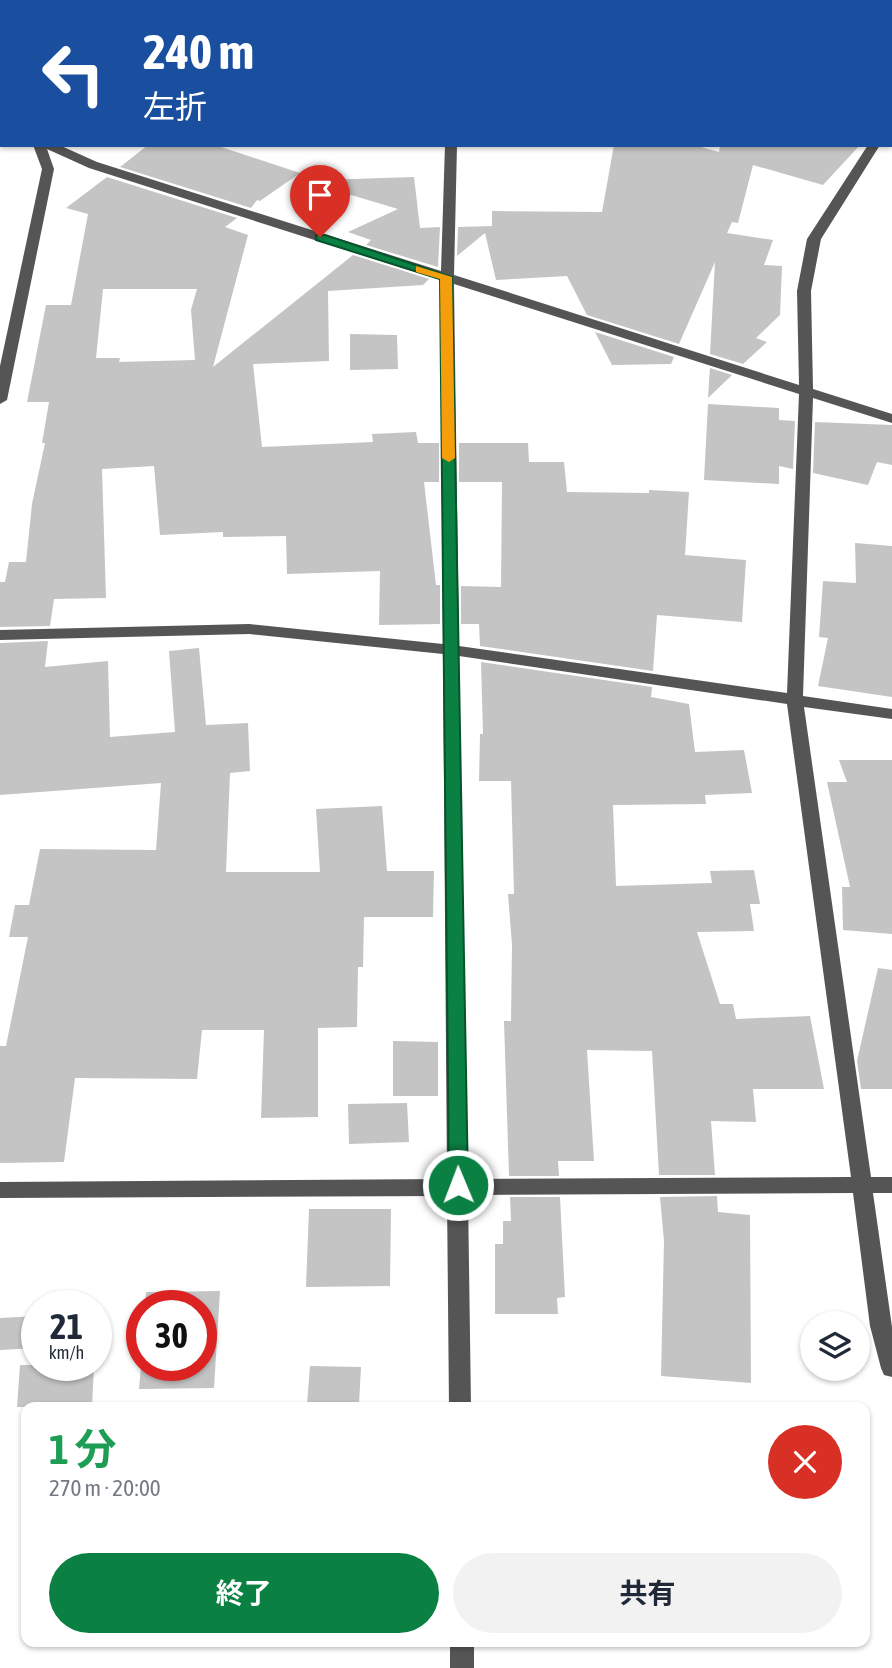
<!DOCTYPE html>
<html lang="ja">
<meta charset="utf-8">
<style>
body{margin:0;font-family:"Asap Condensed","Noto Sans JP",sans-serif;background:#f2f2f3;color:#1f2937;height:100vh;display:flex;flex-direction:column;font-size:26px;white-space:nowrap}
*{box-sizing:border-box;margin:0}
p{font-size:23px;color:#747a83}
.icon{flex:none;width:38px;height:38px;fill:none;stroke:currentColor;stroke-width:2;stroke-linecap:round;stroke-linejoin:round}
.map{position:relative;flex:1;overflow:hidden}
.details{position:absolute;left:21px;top:1402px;width:849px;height:245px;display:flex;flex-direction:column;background:#fff;border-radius:14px;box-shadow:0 2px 5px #0004}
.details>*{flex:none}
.top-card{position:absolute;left:0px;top:0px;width:892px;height:147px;box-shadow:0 2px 5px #0004;background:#1a4fa0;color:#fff;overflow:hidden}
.controls{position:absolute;left:800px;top:1311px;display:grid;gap:14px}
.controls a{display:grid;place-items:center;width:70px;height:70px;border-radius:50%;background:#fff;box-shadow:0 2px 5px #0004;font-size:35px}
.speed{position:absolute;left:21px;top:1290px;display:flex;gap:14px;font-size:35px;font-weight:700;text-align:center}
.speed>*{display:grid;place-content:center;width:91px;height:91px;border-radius:50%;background:#fff;box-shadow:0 2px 5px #0004;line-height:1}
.speed small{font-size:18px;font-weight:400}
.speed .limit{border:10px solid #d22;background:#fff;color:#111}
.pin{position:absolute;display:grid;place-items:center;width:60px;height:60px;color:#fff;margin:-72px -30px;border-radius:50% 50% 50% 0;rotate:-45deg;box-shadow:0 0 7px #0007}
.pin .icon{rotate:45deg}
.me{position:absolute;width:77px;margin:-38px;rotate:359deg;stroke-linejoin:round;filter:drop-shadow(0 0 5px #0008)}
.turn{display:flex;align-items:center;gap:24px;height:147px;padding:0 28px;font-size:32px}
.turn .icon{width:91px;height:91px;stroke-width:2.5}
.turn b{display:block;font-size:49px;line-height:60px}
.round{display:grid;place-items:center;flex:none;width:74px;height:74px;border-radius:37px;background:#f2f2f3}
.summary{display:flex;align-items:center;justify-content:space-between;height:119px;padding:0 28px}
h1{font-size:42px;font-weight:700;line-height:52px;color:#1e9e55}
.action{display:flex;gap:14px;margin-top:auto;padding:14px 28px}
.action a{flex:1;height:80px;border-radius:42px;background:#0b8043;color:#fff;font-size:28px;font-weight:700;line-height:80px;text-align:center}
.action a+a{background:#f2f2f3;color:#1f2937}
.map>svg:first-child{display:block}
.building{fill:#c4c4c4;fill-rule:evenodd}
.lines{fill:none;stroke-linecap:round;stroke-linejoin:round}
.highway-casing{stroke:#dbdbdb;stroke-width:3}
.minor{fill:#555;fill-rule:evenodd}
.highway{fill:#000;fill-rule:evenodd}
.route{fill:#0b8043;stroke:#07532c;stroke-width:2}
.slow{fill:#f59e0b}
</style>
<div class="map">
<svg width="892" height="1668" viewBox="0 0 892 1668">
<rect width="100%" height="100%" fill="#fff"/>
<g class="building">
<path d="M148 145H215L300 173 260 201 257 200 251 208 120 167Z"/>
<path d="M614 145H694L719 152 720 145H860L823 185 753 165 738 223 732 222 727 233 773 240 764 265 782 266 780 315 756 338 767 342 743 364 710 354 715 262 679 344 587 315 567 276 496 280 485 233 457 256 458 227 492 226V211L602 212Z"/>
<path d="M107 177 237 218 225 227 248 235 213 367 353 255 429 279 423 285 328 291 329 361 253 364 262 447 373 442 372 434 416 432 418 443H439V482H424L436 585H440V624L379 625 380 571 287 574 286 536 223 537V532L160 535 154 466 102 469 106 598 54 599 50 626 0 627V582H5L9 562H26L32 504 45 443H42L49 402H27L46 305H71L88 214 66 208ZM103 289H197L191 310 195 360 119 362 120 358H96Z"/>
<path d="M414 177 420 228 440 227 438 267 366 245 371 240 348 232 398 209 321 186V180Z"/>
<path d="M595 332 674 357 671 364 612 365Z"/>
<path d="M350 334 397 335 398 369 350 370Z"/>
<path d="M710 368 732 375 708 398 709 382Z"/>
<path d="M708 404 779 408V420L795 421 793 469 779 466V484L704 480Z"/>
<path d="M815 422 892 425V465L877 462 868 485 813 473Z"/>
<path d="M459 443H528L529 462H564L567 492 649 493V490L689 492 685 555 746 560 742 622 657 615 653 671 480 646 479 624H461V586L501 587 502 482H459Z"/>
<path d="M855 543 892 546V697L818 686 828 638 819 637 823 581 856 583Z"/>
<path d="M48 641 45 667 108 661 110 737 175 732 169 651 199 648 206 725 248 723 250 771 230 773 226 872H320L316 809 382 806 387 871H434L433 917H364L363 967H358L357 1027 318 1028V1117L261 1118 264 1030H202L197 1079 75 1078 64 1162 0 1163V1046H6L28 937H9L15 905H29L40 849 156 850 161 783 0 795V643Z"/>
<path d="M481 662 652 687 651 697 689 704 695 752 744 750 752 793 705 795 706 804 613 805 616 886 712 883 710 871 754 870 760 904H750L754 931 697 932 720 1004H733L736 1019 810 1016 824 1089H753L756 1122 711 1121 715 1175H659L652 1051 587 1050 594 1161H558L559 1176H509L504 1021H511L512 945 508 894H514L511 781H479L480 734H483Z"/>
<path d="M839 760H892V934L843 930 842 887H850L827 782H847Z"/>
<path d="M878 968 892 970V1089H861L857 1061Z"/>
<path d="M393 1041 438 1042V1096H393Z"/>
<path d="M407 1103 409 1142 349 1144 348 1104Z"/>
<path d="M717 1196 718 1212 750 1215 751 1383 661 1376 664 1241 660 1197Z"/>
<path d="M510 1197H560L565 1297 557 1298 558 1314H495V1244H503V1221H511Z"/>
<path d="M309 1209H391L390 1286 306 1287Z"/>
<path d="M220 1291 214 1388 139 1389 142 1355V1365H201V1306H145L146 1292Z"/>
<path d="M37 1316V1348L0 1350V1318Z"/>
<path d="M20 1365H94L92 1407H17Z"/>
<path d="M310 1366 361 1367 359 1404H307Z"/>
</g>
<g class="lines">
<defs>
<g id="highway">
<path d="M203 0H232L234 2H204Z"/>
<path d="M351 0H374L376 2H352Z"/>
<rect x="891" y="111" width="1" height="8"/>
<rect x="891" y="132" width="1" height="8"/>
</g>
</defs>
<use href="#highway" class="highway-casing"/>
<g class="minor">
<path d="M0 0H8V2H2V5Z"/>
<path d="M550 0H562L549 2Z"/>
<rect x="0" y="137" width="2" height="8"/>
<path d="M33 145H59L97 162 441 271 445 145H457L454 275 799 385 797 291 807 239 868 145H880L821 239 811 291 813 389 892 414V423L813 398 803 696 892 709V719L804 707 871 1177H892V1193H873L892 1327V1377L884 1375 881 1368 870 1326 853 1193 468 1195 471 1407H449L447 1196 0 1198V1182L447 1179 443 654 249 634 0 640V630L249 624 443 644 440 280 89 168 47 149 54 169 7 400 0 404V366L42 169ZM454 284 799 394 787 693 459 646ZM459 656 787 704 851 1177 467 1179Z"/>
<rect x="450" y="1642" width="24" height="26"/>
</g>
<use href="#highway" class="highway"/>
</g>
<path class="route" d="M316 235H325L452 277 468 1185 458 1193 449 1185 440 279 316 240Z"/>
<path class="slow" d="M416 266 452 277 455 458 449 462 442 458 440 279 416 272Z"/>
</svg>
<div class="controls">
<a><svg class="icon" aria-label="layers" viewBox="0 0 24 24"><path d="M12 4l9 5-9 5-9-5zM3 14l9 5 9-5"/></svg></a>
</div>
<div class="speed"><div>21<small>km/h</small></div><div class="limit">30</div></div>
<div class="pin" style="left:320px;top:237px;background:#d93025"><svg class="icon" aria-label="arrive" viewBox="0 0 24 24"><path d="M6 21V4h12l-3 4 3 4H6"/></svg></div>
<svg class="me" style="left:458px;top:1185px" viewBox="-20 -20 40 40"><circle r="17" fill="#0b8043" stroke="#fff" stroke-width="3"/><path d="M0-11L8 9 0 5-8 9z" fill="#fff"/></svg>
<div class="top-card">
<div class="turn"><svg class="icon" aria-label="left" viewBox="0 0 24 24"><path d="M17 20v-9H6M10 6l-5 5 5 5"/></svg><div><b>240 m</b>左折</div></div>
</div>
<section class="details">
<div class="summary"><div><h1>1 分</h1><p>270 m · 20:00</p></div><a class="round" style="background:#d93025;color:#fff"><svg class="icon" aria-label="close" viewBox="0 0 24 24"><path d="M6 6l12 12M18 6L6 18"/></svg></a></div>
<div class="action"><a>終了</a><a>共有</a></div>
</section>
</div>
